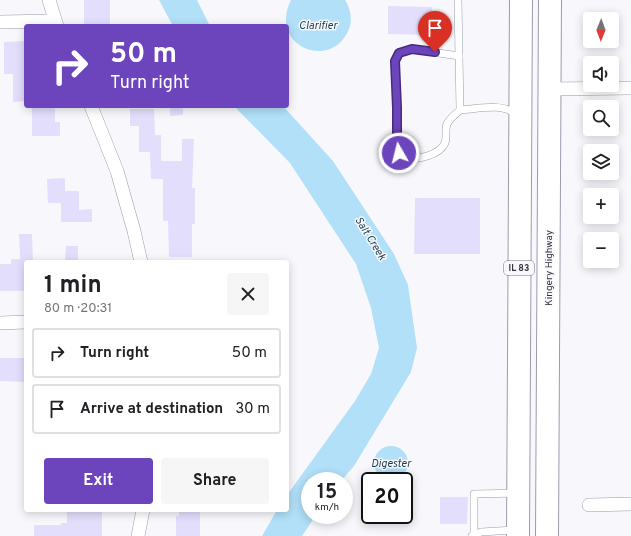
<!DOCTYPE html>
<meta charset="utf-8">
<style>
body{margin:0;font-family:Overpass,sans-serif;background:#f6f6f6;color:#202124;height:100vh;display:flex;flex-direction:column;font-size:15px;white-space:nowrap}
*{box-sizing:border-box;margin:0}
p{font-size:13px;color:#757577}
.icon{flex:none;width:22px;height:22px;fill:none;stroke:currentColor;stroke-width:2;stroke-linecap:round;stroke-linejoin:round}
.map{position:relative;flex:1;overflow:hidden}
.sheet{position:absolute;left:24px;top:260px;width:265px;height:252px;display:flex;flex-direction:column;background:#fff;border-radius:4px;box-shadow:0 2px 10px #0003}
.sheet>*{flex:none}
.banner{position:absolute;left:24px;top:24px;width:265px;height:84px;border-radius:4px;box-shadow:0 2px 10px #0003;background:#6c44bc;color:#fff;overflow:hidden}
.needle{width:26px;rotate:181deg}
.buttons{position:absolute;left:583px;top:12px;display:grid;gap:8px}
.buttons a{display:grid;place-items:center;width:36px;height:36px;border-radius:4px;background:#fff;box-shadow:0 2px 10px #0003;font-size:20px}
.speed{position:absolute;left:301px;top:472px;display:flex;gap:8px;font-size:20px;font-weight:700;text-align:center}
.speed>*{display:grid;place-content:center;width:52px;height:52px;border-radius:50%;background:#fff;box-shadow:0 2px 10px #0003;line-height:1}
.speed small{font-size:10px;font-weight:400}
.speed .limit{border:2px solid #111;border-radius:6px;background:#fff;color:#111}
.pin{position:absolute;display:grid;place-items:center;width:34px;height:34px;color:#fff;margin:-41px -17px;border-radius:50% 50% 50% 0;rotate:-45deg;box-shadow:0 0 4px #0007}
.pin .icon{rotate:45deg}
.me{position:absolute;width:44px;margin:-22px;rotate:352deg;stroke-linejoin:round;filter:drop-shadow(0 0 3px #0008)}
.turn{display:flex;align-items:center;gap:14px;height:84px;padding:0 20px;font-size:18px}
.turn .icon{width:52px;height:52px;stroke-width:2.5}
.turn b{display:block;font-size:28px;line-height:34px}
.round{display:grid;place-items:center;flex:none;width:42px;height:42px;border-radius:4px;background:#f6f6f6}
.headline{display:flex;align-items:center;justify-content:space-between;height:68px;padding:0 20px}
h1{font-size:24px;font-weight:700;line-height:30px}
.cta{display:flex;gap:8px;margin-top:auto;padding:8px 20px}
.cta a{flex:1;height:46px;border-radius:4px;background:#6c44bc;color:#fff;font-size:16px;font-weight:700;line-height:46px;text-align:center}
.cta a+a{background:#f6f6f6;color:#202124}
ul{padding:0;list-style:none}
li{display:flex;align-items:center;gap:12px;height:50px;margin:0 8px 6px;padding:0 12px;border:2px solid #e0e0e0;border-radius:4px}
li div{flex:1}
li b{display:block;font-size:15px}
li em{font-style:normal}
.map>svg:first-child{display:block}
.water{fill:#b1e0f8}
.building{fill:#e3defb}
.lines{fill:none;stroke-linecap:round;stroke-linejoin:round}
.lane-casing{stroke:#9d9aac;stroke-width:8}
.street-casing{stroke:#9d9aac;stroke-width:14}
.highway-casing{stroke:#9d9aac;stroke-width:24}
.lane{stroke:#fff;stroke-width:7}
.street{stroke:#fff;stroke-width:13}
.highway{stroke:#fff;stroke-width:22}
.route-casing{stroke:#462c7a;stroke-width:10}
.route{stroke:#6c44bc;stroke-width:7}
.labels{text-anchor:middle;stroke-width:3;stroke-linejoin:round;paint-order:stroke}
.shield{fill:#f8f8fc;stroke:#6f6d74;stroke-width:1}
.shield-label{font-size:9px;font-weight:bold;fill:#34323a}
.street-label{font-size:10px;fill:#34323a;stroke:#f8f8fc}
.water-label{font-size:11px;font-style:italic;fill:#193e4f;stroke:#f8f8fc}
</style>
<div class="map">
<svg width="631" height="536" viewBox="0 0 631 536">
<rect width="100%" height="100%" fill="#f8f8fc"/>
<g class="water">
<path d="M159 0H197L210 26H173Z"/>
<path d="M291 0H345C350 7 352 18 350 26 335 73 267 48 291 0Z"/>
<path d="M234 106H283L333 161 394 254 408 285 417 348 411 372 354 466 341 481H310V515H316L302 536H262L277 510H287V495L355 401 371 374 379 348 371 308 356 264 290 163Z"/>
<circle cx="391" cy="463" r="17"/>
</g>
<g class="building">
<rect x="84" y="0" width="26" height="26"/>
<path d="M388 6 432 7 431 35 388 34Z"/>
<path d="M26 41V101L13 102V74H4V42Z"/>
<path d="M32 106H55V122H60V136H32Z"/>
<path d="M170 106H183V115L170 116Z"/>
<path d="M130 109H154L155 135H161V161H182V139H194L192 188H195V224H192V257H169L168 221H163V179H151L150 152H139V126H130Z"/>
<path d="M65 178V191H79V210L92 209V222H61V203H48L47 179Z"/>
<path d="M415 198H480V254H414Z"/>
<path d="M19 234H32L33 262H26V291H0V264H11V259H20Z"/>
<path d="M66 246H78V262H65Z"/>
<path d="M0 358H26V382L0 381Z"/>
<path d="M440 497H468L467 524H440Z"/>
<path d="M67 510H102V536H34V525H61V523H67Z"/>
<path d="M179 512H200V536H176V516H179Z"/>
</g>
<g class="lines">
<defs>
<g id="lane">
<path d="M458 0 459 56"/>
<path d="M460 110 459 56 412 49 399 53 395 61 397 109V142L399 153 405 159C418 159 439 156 445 143 447 137 445 129 447 124 449 119 457 113 460 110 478 109 503 102 517 115"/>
<path d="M474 535V494L516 493"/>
<path d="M472 536 481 532 516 530"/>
</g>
<g id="street">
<path d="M49 0 57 26"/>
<path d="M0 22 55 21"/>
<path d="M549 89 631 88"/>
<path d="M91 106 117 171 134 231 141 262"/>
<path d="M0 323 26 322"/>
<path d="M589 505 631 504"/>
<path d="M138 536 143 510"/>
</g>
<g id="highway">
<path d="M518 536 521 0"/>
<path d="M547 536 550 0"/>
</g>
</defs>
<use href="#lane" class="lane-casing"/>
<use href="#street" class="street-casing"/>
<use href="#highway" class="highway-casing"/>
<use href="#lane" class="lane"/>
<use href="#street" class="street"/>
<use href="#highway" class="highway"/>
</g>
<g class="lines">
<defs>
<path id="route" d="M399 153 397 142V108L395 61 399 53 412 49 435 52"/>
</defs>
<use href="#route" class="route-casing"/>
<use href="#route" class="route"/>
</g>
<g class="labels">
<rect class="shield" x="504" y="261" width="30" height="14" rx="3"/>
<g class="shield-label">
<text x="519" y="271">IL 83</text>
</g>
<g class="street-label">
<text transform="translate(548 268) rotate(-90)" y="4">Kingery Highway</text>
</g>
<g class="water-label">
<text x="318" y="29">Clarifier</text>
<text transform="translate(371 238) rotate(58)" y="4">Salt Creek</text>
<text x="391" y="467">Digester</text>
</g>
</g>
</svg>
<div class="buttons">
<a><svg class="needle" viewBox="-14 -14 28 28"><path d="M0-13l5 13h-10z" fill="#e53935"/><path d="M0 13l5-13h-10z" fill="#757577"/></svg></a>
<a><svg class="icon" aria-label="sound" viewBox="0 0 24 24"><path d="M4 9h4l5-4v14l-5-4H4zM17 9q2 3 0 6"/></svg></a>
<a><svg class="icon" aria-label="search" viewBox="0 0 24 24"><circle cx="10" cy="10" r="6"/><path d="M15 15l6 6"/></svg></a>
<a><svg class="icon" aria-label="layers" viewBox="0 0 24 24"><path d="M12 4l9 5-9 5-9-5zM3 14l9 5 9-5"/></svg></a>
<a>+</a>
<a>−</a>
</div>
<div class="speed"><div>15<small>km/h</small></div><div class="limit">20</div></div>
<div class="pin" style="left:435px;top:52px;background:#d93025"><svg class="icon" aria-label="arrive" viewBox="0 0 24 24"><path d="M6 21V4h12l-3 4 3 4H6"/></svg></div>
<svg class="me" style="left:399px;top:153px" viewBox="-20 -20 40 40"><circle r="17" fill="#6c44bc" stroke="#fff" stroke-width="3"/><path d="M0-11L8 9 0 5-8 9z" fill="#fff"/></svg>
<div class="banner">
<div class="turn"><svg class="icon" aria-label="right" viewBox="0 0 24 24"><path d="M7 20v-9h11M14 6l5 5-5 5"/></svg><div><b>50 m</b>Turn right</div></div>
</div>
<section class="sheet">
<div class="headline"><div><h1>1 min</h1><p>80 m · 20:31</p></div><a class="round"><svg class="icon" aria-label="close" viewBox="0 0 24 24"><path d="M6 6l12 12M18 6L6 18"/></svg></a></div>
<ul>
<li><svg class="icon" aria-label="right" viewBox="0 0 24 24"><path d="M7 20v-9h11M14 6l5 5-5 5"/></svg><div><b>Turn right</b></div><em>50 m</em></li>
<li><svg class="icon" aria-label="arrive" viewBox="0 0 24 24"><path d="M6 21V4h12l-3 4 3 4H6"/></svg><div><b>Arrive at destination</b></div><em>30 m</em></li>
</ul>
<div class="cta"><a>Exit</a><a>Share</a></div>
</section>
</div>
